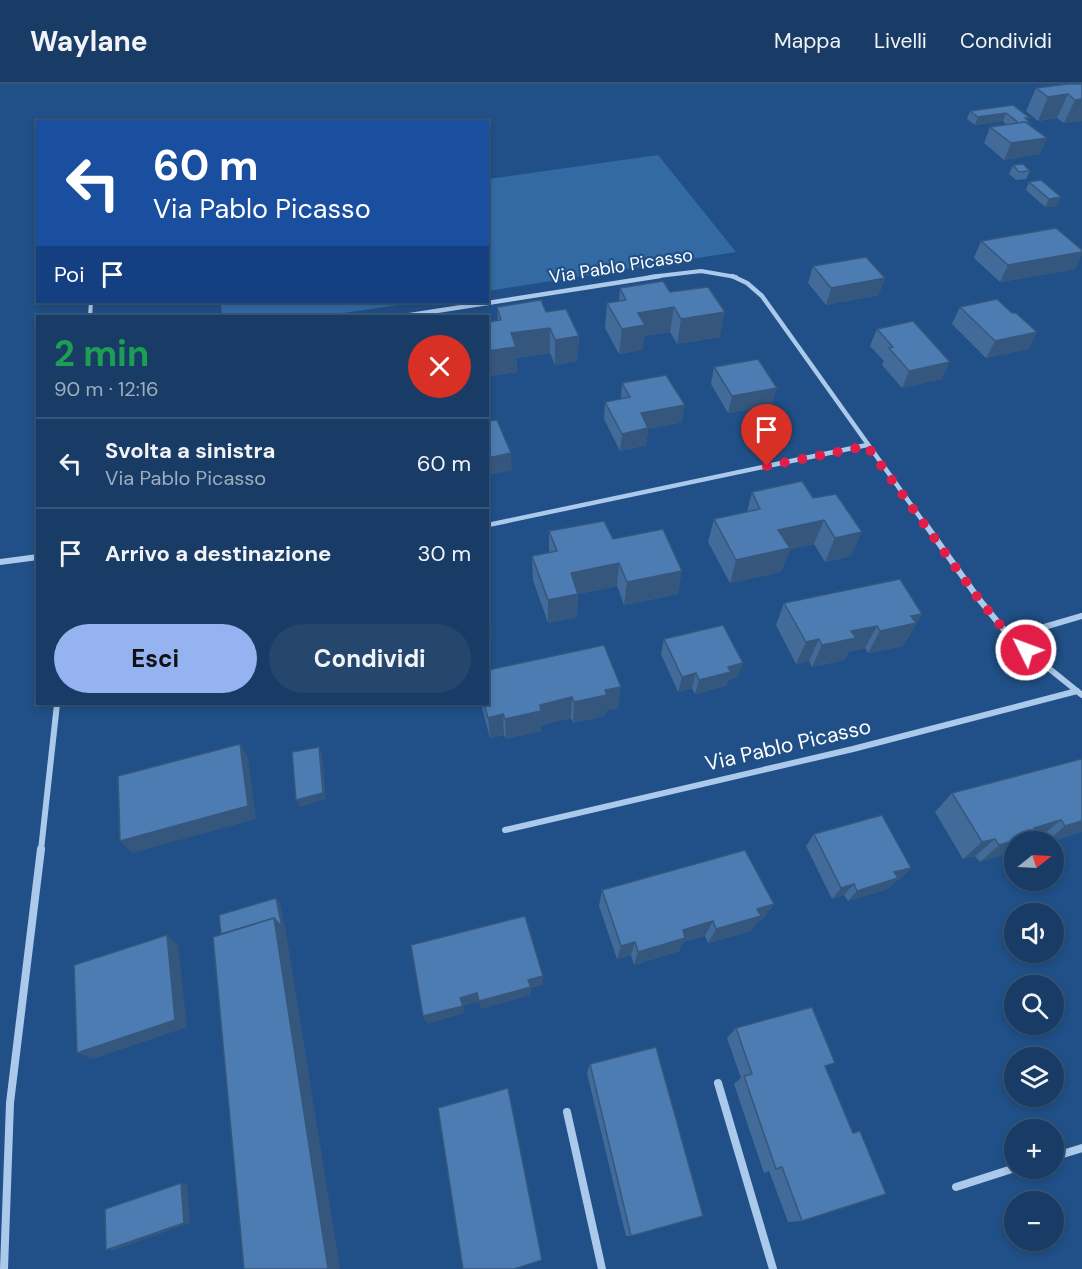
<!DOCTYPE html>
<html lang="it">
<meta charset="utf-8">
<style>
body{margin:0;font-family:"DM Sans",sans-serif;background:#25476e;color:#f1f3f6;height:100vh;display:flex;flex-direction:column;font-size:22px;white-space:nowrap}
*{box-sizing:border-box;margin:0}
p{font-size:20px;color:#9fadbf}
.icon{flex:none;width:33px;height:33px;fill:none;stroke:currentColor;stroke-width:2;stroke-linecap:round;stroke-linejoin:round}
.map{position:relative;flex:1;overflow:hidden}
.drawer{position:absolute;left:36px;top:231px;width:453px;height:390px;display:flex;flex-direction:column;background:#183c65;border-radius:0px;box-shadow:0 3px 9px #0003,0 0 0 2px #365679}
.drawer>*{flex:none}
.banner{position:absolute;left:36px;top:36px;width:453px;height:183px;border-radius:0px;box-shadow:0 3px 9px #0003,0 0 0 2px #365679;background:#1a4fa0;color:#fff;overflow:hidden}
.needle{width:39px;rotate:72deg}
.buttons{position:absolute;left:1004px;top:747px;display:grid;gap:12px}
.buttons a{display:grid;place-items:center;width:60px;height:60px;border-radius:50%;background:#183c65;box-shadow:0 3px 9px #0003,0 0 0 2px #365679;font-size:30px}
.pin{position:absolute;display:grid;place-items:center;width:51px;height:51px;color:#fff;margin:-62px -26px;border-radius:50% 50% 50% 0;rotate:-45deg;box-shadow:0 0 6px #0007}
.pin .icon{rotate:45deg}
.me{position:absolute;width:66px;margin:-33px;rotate:312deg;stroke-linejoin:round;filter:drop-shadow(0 0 4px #0008)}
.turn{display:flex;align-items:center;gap:21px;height:126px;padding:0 18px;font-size:27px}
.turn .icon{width:78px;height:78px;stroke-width:2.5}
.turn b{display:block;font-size:42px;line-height:51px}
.then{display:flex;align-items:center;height:57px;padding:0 18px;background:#0003;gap:12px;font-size:22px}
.round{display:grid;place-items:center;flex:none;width:63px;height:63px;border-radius:32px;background:#25476e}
.head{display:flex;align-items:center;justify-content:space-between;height:102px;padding:0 18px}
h1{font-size:36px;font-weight:700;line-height:45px;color:#1e9e55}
.button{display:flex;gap:12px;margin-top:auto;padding:12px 18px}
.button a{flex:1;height:69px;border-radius:36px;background:#95b2f1;color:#111;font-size:24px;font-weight:700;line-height:69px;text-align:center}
.button a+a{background:#25476e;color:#f1f3f6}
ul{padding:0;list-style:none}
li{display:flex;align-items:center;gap:18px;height:90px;padding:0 18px;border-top:2px solid #365679}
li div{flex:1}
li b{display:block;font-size:22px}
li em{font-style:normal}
header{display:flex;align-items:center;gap:36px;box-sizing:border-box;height:84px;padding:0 30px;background:#183c65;border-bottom:2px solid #365679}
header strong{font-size:28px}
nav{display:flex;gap:33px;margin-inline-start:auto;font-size:21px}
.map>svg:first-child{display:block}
.green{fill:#346aa4}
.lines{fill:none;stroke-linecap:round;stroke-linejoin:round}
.service{stroke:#abc9ea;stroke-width:4}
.minor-far3{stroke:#abc9ea;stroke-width:4}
.minor-far2{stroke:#abc9ea;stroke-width:4.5}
.minor-far1{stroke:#abc9ea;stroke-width:6}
.minor{stroke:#abc9ea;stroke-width:8}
.wall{fill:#426b99}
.shaded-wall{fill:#36577d}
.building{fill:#4d7cb2;stroke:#36577d;stroke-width:1.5}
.route{stroke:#e11d48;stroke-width:10;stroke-dasharray:0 18}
.labels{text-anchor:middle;stroke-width:4.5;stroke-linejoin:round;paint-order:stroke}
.far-street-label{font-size:18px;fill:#fff;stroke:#205087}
.street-label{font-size:21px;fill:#fff;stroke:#205087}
</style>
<header>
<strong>Waylane</strong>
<nav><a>Mappa</a><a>Livelli</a><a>Condividi</a></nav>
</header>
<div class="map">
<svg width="1082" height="1185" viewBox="0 0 1082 1185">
<rect width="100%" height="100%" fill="#205087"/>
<g class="green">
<path d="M658 71 736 168 488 207V95Z"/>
<path d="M221 218H419L323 232H222Z"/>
</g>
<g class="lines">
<path class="service" d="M90 232 91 218"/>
<path class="minor-far3" d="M650 193 701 187 736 193"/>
<g class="minor-far2">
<path d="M732 192 747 199 762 212 927 443"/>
<path d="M404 232 660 192"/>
<path d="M488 441 867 361"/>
</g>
<g class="minor-far1">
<path d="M926 441 978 514 1010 553 1082 611"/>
<path d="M0 478 38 473"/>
<path d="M1010 553 1082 532"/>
<path d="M505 746 853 665 1077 607"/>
<path d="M41 766 57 620"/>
</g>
<g class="minor">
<path d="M718 999 773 1185"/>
<path d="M567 1028 602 1185"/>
<path d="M1053 1073 1082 1064"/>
<path d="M956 1103 1015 1084"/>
<path d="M4 1185 10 1019 41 765"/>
</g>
</g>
<g class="wall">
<path d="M1082 0V37L1064 39 1057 34 1038 37 1026 27 1036 4Z"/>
<path d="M1013 21 1030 39 1029 41 1047 54 1039 70 1004 76 984 59 990 43 1007 41 1003 37 975 41 967 35 970 27Z"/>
<path d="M1013 81 1030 87 1026 95 1016 96 1009 90Z"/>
<path d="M1029 98 1057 122 1045 123 1026 106Z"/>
<path d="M981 157 1075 185 1000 198 974 174Z"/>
<path d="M813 182 879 211 826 221 808 199Z"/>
<path d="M620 204 670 208 720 253 677 260 670 248 644 252 642 266 619 270 605 244 607 219 619 217Z"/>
<path d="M497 223 546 228 579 252 577 277 555 281 550 269 516 274 517 288 488 292V238L498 236Z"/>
<path d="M960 223 1012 229 1037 248 1028 265 986 274 952 240Z"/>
<path d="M877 245 942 295 902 304 882 281 884 277 870 262Z"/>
<path d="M714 283 772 321 728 329 711 300Z"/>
<path d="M622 299 682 338 648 345 646 361 620 367 604 335 605 318 621 315Z"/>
<path d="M802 397 851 472 825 478 814 460 790 465 781 488 730 499 708 458 714 435 747 428 752 408Z"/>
<path d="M549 447 613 455 678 510 624 521 617 502 578 510 577 533 548 539 533 496 532 472 549 469Z"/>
<path d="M784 519 922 530 903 562 868 569 865 564 848 568 844 576 812 583 809 577 796 580 776 541Z"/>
<path d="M664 555 738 593 728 596 726 602 695 610 692 604 678 608 661 570Z"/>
<path d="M488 586 618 624 605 627 604 632 573 639 571 634 541 641V647L506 655 504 651 490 654 481 620H488Z"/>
<path d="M1081 675V748L1050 758H1042L1039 754 1029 758H1014L980 778 975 772 963 775 935 728 952 709Z"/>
<path d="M814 750 911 784 900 795 897 796 887 805 848 817 844 811 832 815 806 762Z"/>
<path d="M602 806 774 820 763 835 758 837 751 847 708 859 705 852 683 858 679 867 634 881 631 871 617 875 599 822Z"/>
<path d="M736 944 826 984 853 1049 802 1137 788 1138 769 1087 764 1089 734 1000 741 994 727 954Z"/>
<path d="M590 980 631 1152H626L587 989Z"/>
</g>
<g class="shaded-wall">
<path d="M1068 10 1057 34 1038 37 1048 13Z"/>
<path d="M1082 15V37L1064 39 1075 16Z"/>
<path d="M1006 29 1003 37 975 41 978 33Z"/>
<path d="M1047 54 1039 70 1004 76 1011 59Z"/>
<path d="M1061 113 1057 122 1045 123 1049 115Z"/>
<path d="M1082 168V171L1075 185 1000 198 1008 181Z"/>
<path d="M885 194 879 211 826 221 831 204Z"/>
<path d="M674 223 670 248 644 252 642 266 619 270 622 245 638 229Z"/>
<path d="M725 228 720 253 677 260 681 235Z"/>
<path d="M550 244V269L516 274 517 288 488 292V267L511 249Z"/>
<path d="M1037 248 1028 265 986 274 995 257Z"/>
<path d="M579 252 577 277 555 281V256Z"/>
<path d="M950 278 942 295 902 304 909 287Z"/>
<path d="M777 304 772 321 728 329 732 312Z"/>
<path d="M685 321 682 338 648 345 646 361 620 367 622 350 641 329Z"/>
<path d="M511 369 512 386 488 391V374Z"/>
<path d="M824 436 814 460 790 465 781 488 730 499 736 476 778 446Z"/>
<path d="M862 448 851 472 825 478 835 454Z"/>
<path d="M619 479 617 502 578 510 577 533 548 539V516L571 489Z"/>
<path d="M682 487 678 510 624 521 627 498Z"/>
<path d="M488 528H490L492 551H488Z"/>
<path d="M922 530 903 562 868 569 880 547 911 532Z"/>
<path d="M877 542 865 564 848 568 844 576 812 583 822 561 851 547Z"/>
<path d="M819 555 809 577 796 580 806 558Z"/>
<path d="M743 579 738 593 728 596 726 602 695 610 699 596 728 583Z"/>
<path d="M696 589 692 604 678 608 682 593Z"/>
<path d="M621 603 618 624 605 627 604 632 573 639 574 618 605 606Z"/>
<path d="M572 613 571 634 541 641V647L506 655 505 635 540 621Z"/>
<path d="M503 630 504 651 490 654 488 634Z"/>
<path d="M240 660 248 674 256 735 132 769 120 757Z"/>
<path d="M319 663 322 670 326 715 300 723 296 716Z"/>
<path d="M1061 736 1039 754 1029 758H1014V768L980 778 999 761 1034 744Z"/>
<path d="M1082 737V748H1081L1050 758H1046L1065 742Z"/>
<path d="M995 755 975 772 963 775 982 758Z"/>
<path d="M911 784 900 795 897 796 887 805 848 817 857 807 894 788Z"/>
<path d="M854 800 844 811 832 815 841 804Z"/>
<path d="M276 814 280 819 286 848 340 1185H328L274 834Z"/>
<path d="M774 820 763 835 758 837 751 847 708 859 716 845 757 825Z"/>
<path d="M713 837 705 852 683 858 679 867 634 881 638 868 683 846Z"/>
<path d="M167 851 178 861 187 943 93 975 77 969Z"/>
<path d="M635 858 631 871 617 875 621 862Z"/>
<path d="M543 892V901L531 904V911L481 925 479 918 463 922 465 929 427 940 423 932 460 914Z"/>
<path d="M181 1099 187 1100 190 1139 114 1166H106Z"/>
</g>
<g class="building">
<path d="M1068 0H1082V15L1075 16 1068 10 1048 13 1036 4Z"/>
<path d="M1013 21 1030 34H1025L1030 39H1027L1025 38 1019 39 1006 29 978 33 970 27Z"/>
<path d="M1025 38 1047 54 1011 59 990 43Z"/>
<path d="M1023 80 1030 87 1019 88 1013 81Z"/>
<path d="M1041 96 1061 113 1049 115 1029 98Z"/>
<path d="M1056 144 1082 166V168L1008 181 981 157Z"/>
<path d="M866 173 885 194 831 204 813 182Z"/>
<path d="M663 197 670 208 708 203 725 228 681 235 674 223 638 229 645 241 622 245 607 219 626 216 620 204Z"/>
<path d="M997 215 1012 229H1016L1037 248 995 257 960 223Z"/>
<path d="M541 216 546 228 566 225 579 252 555 256 550 244 511 249 516 263 488 267V238L501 236 497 223Z"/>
<path d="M913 237 950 278 909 287 889 264 893 263 877 245Z"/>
<path d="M758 275 777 304 732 312 714 283Z"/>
<path d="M666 291 685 321 641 329 648 344 622 350 605 318 630 313 622 299Z"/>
<path d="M497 336 511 369 488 374V337Z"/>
<path d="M802 397 813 414 836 410 862 448 835 454 824 436 778 446 790 464 736 476 714 435 760 425 752 408Z"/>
<path d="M604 437 613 455 663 445 682 487 627 498 619 479 571 489 578 510 548 516 532 472 557 467 549 447Z"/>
<path d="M900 495 922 530 911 532 916 539 880 547 877 542 851 547 856 554 822 561 819 555 806 558 784 519Z"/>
<path d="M488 519 490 528H488Z"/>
<path d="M723 541 743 579 728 583 731 588 699 596 696 589 682 593 664 555Z"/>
<path d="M604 561 621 603 605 606 607 611 574 618 572 613 540 621 541 627 505 635 503 630 488 634 484 620H488V586Z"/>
<path d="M240 660 248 722 120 757 118 692Z"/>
<path d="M319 663 323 709 296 716 292 668Z"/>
<path d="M1081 675 1082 676V737L1065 742 1061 736 1034 744 1038 750 999 761 995 755 982 758 952 709Z"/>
<path d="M882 731 911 784 894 788 898 794 857 807 854 800 841 804 814 750Z"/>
<path d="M745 766 774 820 757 825 761 832 716 845 713 837 683 846 685 854 638 868 635 858 621 862 602 806Z"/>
<path d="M276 814 282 843 274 834 221 850 219 831Z"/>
<path d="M525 832 543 892 528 896 531 903 479 917 477 909 460 914 463 922 423 932 411 861Z"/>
<path d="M274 834 328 1185H244L213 853Z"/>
<path d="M167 851 175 936 77 969 74 881Z"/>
<path d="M812 923 835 979 825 982 853 1049 860 1047 886 1110 802 1137 782 1083 776 1085 744 992 752 990 736 944Z"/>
<path d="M656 963 703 1132 631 1152 590 980Z"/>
<path d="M508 1004 542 1176 514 1185H463L438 1024Z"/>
<path d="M181 1099 184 1139 106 1166 105 1125Z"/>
</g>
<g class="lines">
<path class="route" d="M767 382 867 362 978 514 1010 553 1026 566"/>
</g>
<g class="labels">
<g class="far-street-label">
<text transform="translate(621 182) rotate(-9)" y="6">Via Pablo Picasso</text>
</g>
<g class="street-label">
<text transform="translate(788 661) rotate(-13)" y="7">Via Pablo Picasso</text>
</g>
</g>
</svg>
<div class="buttons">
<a><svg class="needle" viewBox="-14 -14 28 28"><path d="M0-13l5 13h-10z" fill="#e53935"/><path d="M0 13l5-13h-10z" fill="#9fadbf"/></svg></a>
<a><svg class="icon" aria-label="sound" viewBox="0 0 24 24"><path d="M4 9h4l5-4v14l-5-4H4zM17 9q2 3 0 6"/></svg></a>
<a><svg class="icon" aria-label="search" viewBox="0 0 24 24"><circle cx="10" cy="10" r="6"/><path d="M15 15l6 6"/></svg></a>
<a><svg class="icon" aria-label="layers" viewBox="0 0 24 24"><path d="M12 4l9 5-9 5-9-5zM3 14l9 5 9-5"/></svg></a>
<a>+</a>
<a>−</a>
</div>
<div class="pin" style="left:767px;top:382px;background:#d93025"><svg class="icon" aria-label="arrive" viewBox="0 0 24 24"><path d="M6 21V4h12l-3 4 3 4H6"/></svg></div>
<svg class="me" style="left:1026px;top:566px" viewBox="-20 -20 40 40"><circle r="17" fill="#e11d48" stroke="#fff" stroke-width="3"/><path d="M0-11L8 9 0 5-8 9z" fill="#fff"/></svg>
<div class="banner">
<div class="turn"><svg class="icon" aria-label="left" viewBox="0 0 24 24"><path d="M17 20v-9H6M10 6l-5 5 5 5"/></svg><div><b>60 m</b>Via Pablo Picasso</div></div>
<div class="then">Poi<svg class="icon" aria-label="arrive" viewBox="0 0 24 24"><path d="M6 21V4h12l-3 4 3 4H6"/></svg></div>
</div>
<section class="drawer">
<div class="head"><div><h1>2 min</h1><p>90 m · 12:16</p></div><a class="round" style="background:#d93025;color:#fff"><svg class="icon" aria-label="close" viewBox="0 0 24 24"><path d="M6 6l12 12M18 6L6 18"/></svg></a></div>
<ul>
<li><svg class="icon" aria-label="left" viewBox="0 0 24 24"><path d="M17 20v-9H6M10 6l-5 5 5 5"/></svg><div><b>Svolta a sinistra</b><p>Via Pablo Picasso</p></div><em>60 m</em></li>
<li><svg class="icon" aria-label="arrive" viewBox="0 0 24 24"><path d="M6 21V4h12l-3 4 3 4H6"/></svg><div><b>Arrivo a destinazione</b></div><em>30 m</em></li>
</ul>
<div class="button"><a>Esci</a><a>Condividi</a></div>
</section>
</div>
